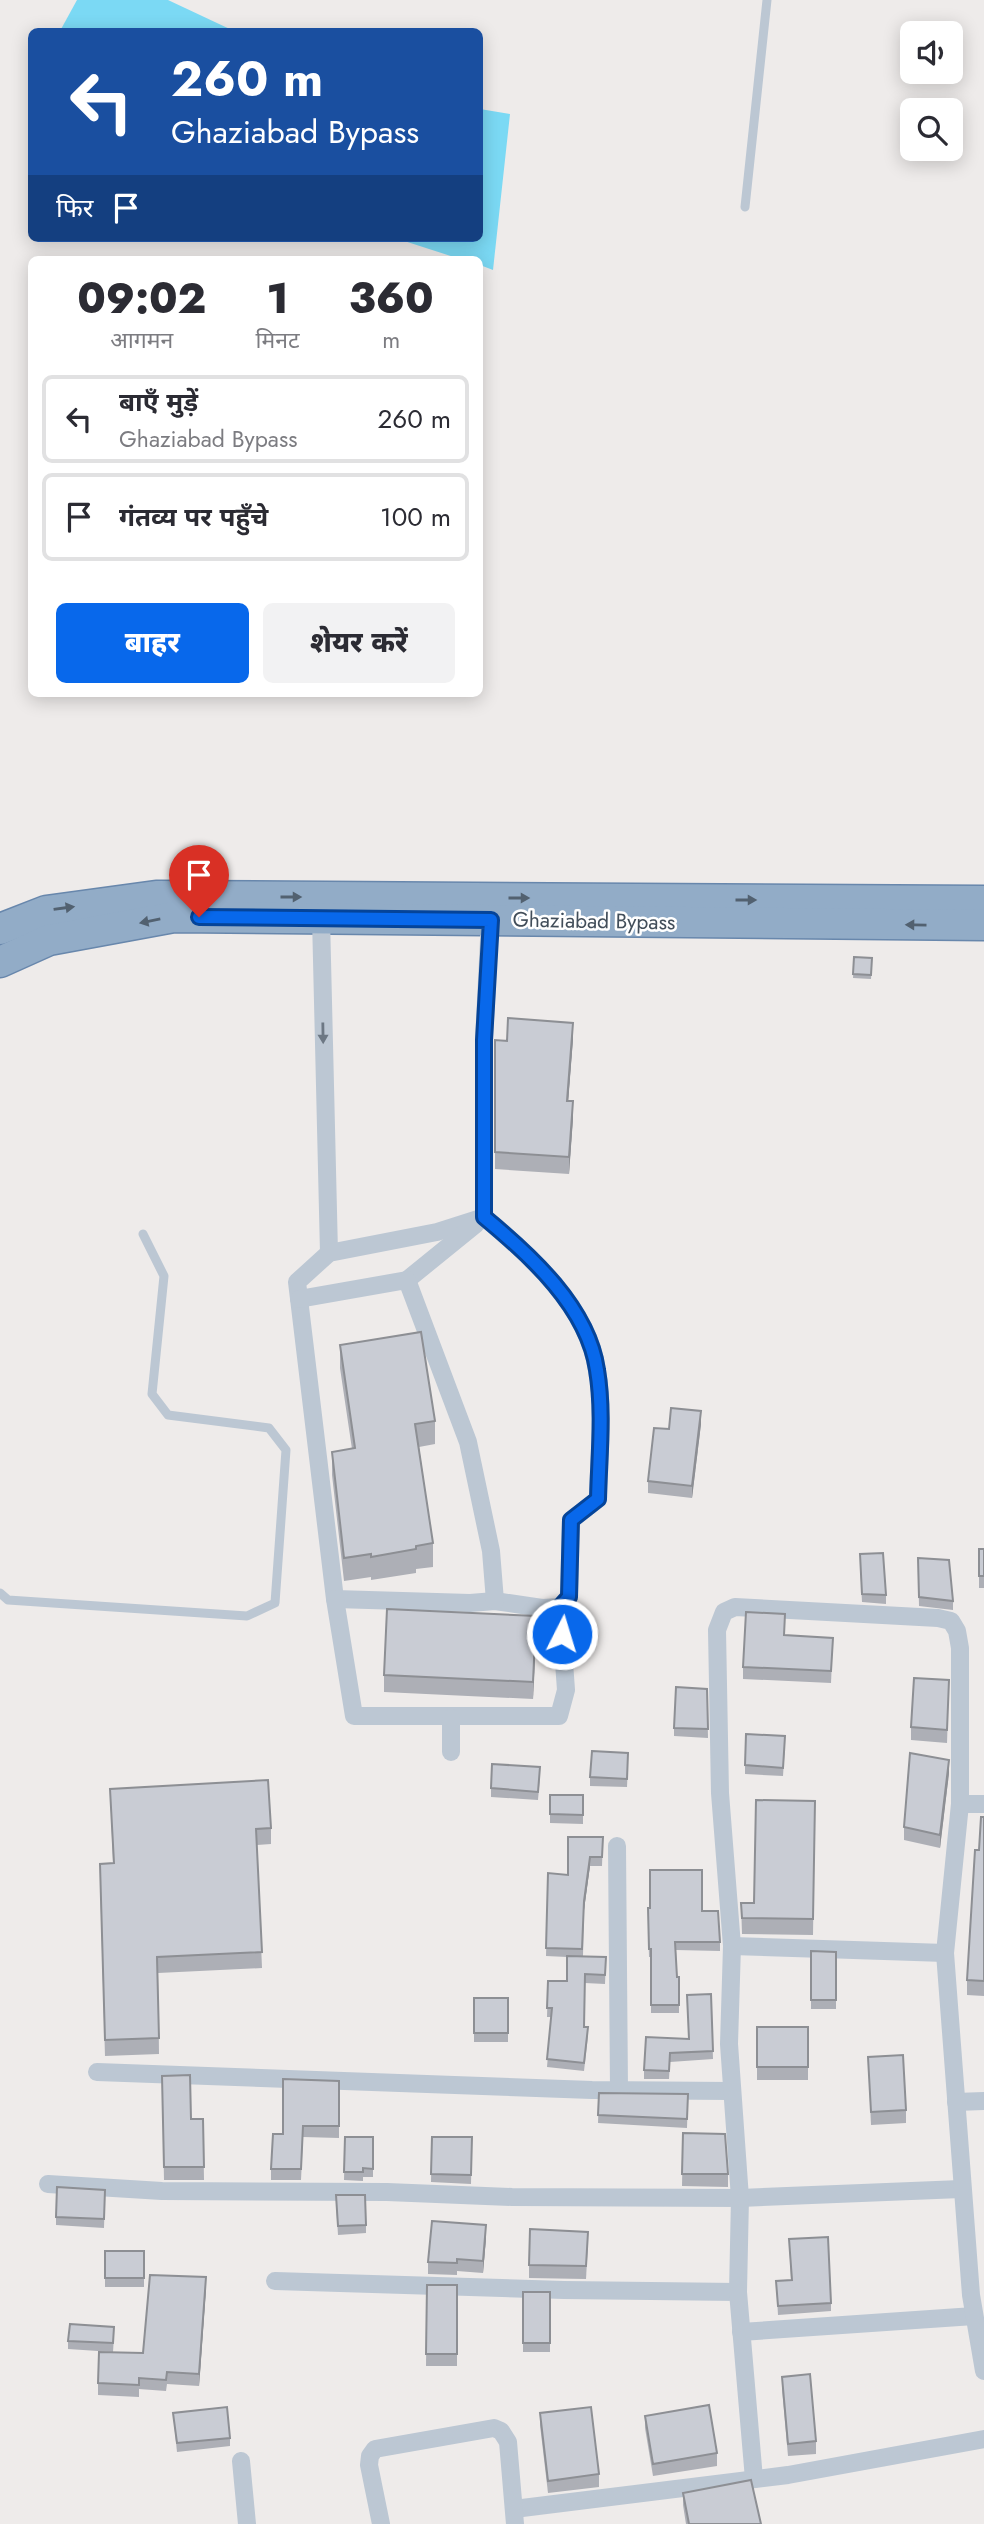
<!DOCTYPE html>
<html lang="hi">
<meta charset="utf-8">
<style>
body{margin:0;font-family:Jost,"Noto Sans Devanagari",sans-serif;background:#f2f2f3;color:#2b2b33;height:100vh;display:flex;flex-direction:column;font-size:26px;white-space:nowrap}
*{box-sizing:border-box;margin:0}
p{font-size:23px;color:#7c7c81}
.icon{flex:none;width:38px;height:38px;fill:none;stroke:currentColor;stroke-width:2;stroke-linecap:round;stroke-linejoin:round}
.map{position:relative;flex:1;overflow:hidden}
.details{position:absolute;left:28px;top:256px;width:455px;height:441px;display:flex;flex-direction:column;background:#fff;border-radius:10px;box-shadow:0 4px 18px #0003}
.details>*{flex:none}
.hud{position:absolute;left:28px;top:28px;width:455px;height:214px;border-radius:10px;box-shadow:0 4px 18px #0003;background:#1a4fa0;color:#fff;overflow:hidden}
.tools{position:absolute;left:900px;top:21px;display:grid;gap:14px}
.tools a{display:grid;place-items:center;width:63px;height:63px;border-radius:10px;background:#fff;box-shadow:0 4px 18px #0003;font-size:35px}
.pin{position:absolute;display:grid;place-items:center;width:60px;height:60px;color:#fff;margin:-72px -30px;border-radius:50% 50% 50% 0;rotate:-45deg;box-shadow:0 0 7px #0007}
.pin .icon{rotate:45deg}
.me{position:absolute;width:77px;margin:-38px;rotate:5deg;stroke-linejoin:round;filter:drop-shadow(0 0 5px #0008)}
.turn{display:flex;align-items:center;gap:24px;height:147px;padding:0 28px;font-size:32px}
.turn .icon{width:91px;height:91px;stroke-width:2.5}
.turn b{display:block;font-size:49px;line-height:60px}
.then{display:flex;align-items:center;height:66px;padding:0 28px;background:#0003;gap:14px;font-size:26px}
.eta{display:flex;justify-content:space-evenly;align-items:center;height:119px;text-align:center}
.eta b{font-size:42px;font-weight:800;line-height:49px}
.button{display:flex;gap:14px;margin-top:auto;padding:14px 28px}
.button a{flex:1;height:80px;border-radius:10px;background:#0868eb;color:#fff;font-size:28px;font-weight:800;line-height:80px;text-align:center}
.button a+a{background:#f2f2f3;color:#2b2b33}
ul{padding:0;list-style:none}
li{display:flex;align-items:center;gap:21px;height:88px;margin:0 14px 10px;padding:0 14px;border:4px solid #e1e1e2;border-radius:10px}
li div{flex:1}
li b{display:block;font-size:26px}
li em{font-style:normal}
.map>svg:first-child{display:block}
.water{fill:#7bd9f4}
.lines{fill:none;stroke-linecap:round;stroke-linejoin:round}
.trunk-casing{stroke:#6887ac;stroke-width:33}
.service{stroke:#bcc7d3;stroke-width:9}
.minor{stroke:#bcc7d3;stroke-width:18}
.trunk{stroke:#92acc7;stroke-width:30}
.wall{fill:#adafb6}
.shaded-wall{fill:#8d8f94}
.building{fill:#c9ccd4;stroke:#8d8f94;stroke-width:2}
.oneway{fill:#526170}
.oneway2{fill:#6d7884}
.route-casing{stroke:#054499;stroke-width:18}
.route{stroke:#0868eb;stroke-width:12}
.labels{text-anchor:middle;stroke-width:5;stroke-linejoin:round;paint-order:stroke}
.street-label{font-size:21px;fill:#424e5a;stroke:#fff}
</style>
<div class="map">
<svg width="984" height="2524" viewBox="0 0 984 2524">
<rect width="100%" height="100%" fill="#eeebea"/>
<g class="water">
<path d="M77 0H168L234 31H60Z"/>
<path d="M480 109 510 114 493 270 480 265V259H460L395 238H480Z"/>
</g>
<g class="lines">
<defs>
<g id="trunk">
<path d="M0 929 46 911 156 896 984 901"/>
<path d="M0 962 49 940 174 917 984 925"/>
</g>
</defs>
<use href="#trunk" class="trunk-casing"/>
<g class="service">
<path d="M745 207 767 0"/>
<path d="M0 1593 8 1600 247 1616 275 1603 286 1450 269 1428 168 1415 152 1394 164 1276 143 1234"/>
</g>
<g class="minor">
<path d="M321 918 329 1253"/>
<path d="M484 1217C530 1255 588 1307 597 1370 604 1412 599 1456 598 1499L571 1520 569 1597 560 1607 542 1608 495 1601 470 1603 335 1599 297 1282 329 1253 437 1232Z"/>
<path d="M484 1217V1040L490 920"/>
<path d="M407 1280 476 1224"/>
<path d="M299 1299 407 1280 468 1442 491 1551 495 1601"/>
<path d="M335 1599 354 1716H559L566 1690 560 1607"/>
<path d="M451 1718V1752"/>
<path d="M960 1804H984"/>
<path d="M617 1846 619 2090"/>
<path d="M732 1946 945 1953"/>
<path d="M97 2072 592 2090 731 2091"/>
<path d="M956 2102 984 2101"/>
<path d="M48 2184 162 2191 387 2192 512 2197 740 2198 961 2189"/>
<path d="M275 2281 564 2290 738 2292"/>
<path d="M741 2332 974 2316"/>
<path d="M241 2461 247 2524"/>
<path d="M754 2479 738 2292 740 2198 729 2044 732 1946 720 1793 717 1630 724 1612 735 1607 938 1618 951 1621 957 1631 960 1648V1804L945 1953 971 2295 984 2371"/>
<path d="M514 2509 788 2475 984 2439"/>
<path d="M381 2524 369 2465 370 2456 375 2449 494 2428 501 2431 508 2442 515 2524"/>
</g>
<use href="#trunk" class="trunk"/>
</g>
<g class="wall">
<path d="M854 957 872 958 871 979 853 978Z"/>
<path d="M573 1039 568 1101 573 1118 569 1174 495 1169V1040Z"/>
<path d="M340 1345 435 1421V1444L419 1447 433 1543V1567L416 1569V1573L371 1580V1577L344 1581 332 1475V1452L352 1449 340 1368Z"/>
<path d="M701 1424 692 1498 648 1493V1481L669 1429Z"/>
<rect x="979" y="1549" width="5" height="39"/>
<path d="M918 1558 953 1601V1610L919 1606Z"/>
<path d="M860 1563 886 1595V1604L862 1602Z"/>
<path d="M536 1633 533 1699 384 1692V1675Z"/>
<path d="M784 1635 833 1638 831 1683 743 1679V1667Z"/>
<path d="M949 1680 947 1743 911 1740V1727Z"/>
<path d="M707 1689 708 1738 674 1736V1728Z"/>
<path d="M785 1745 783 1776 745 1774V1765Z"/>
<path d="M628 1762 627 1787 590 1786V1777Z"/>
<path d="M949 1773 940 1848 904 1840V1827Z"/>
<path d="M540 1776 538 1800 491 1797V1788Z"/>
<path d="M110 1789 271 1828V1844L257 1845 262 1968 158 1973 159 2054 105 2056 100 1880 113 1863Z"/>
<path d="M550 1795H583V1824L550 1823Z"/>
<path d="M815 1801 813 1935 742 1934 741 1903H754Z"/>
<path d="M984 1817V1996L967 1995V1980L979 1850Z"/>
<path d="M603 1837 602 1866H590L584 1910 583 1956 606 1957 605 1984 585 1983 584 2027 588 2036 584 2071 547 2067 551 2017H547L548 1981H567V1957L546 1956 548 1873 568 1875Z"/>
<path d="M702 1911 720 1942V1951L676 1950 677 1977H679V2013H651V1957H649L648 1917Z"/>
<path d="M811 1951 836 1952V2009H811Z"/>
<path d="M711 1994 713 2059 670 2062 669 2079H644V2070L688 2039Z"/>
<rect x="474" y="1998" width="34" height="44"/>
<rect x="757" y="2027" width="51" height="53"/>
<path d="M868 2057 906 2110V2123L871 2125Z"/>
<path d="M162 2076 191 2119H203L204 2180H164Z"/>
<path d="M339 2081V2138L303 2137 301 2180H271V2169L283 2134Z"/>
<path d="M599 2093 688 2094 687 2128 598 2123Z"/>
<path d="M683 2133 728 2174V2187L682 2186Z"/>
<path d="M345 2137H373V2177H363V2181L344 2180Z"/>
<path d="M432 2137H472L471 2184 431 2182Z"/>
<path d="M105 2190 104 2228 56 2225V2217Z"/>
<path d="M336 2203 366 2225V2233L338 2235Z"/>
<path d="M486 2238 483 2273 457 2271V2275L428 2274V2262Z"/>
<path d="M789 2239 831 2303V2311L778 2315 776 2281 791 2280Z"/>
<path d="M588 2244 586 2279 529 2278V2265Z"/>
<rect x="105" y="2251" width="39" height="36"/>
<path d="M427 2285H457V2366H426Z"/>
<path d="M206 2288 199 2386 167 2384 166 2391 139 2389V2397L98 2395V2383L143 2353Z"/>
<rect x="523" y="2292" width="27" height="60"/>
<path d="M114 2336 113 2352 68 2349V2341Z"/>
<path d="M782 2377 816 2441V2454L788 2456 782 2389Z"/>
<path d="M173 2413 230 2438V2446L177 2452Z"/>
<path d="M540 2413 599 2474V2487L548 2493 540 2425Z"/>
<path d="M645 2416 717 2453V2466L653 2476 645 2428Z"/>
<path d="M683 2493 761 2524H686L683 2505Z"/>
</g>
<g class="shaded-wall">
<path d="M573 1023V1039L567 1117V1101Z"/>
<path d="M573 1101V1118L569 1174V1157Z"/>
<path d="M701 1411V1424L692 1498V1486Z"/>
<path d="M536 1616V1633L533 1699V1682Z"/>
<path d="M949 1760V1773L940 1848V1835Z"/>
<path d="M590 1857V1866L584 1910 582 1957 584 1901Z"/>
<path d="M486 2225V2238L483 2273V2261Z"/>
<path d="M206 2277V2288L199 2386V2374Z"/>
</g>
<g class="building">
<path d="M854 957 872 958 871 975 853 974Z"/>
<path d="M508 1018 573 1023 567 1101H573L569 1157 495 1152V1040L507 1041Z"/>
<path d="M421 1332 435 1421 415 1424 433 1543 416 1546V1549L371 1557V1554L344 1558 332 1452 355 1448 340 1345Z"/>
<path d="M671 1408 701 1411 692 1486 648 1481 654 1428 669 1429Z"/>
<rect x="979" y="1549" width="5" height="27"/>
<path d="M883 1553 886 1595 862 1594 860 1554Z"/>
<path d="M918 1558 949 1560 953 1601 919 1597Z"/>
<path d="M387 1609 536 1616 533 1682 384 1675Z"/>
<path d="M746 1612 785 1614 784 1635 833 1638 831 1671 743 1667Z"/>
<path d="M914 1678 949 1680 947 1730 911 1727Z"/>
<path d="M676 1687 707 1689 708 1729 674 1728Z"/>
<path d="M746 1734 785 1736 783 1768 745 1765Z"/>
<path d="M592 1751 628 1753 627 1779 590 1777Z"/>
<path d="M910 1753 949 1760 940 1835 904 1827Z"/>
<path d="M492 1764 540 1767 538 1792 491 1788Z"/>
<path d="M268 1780 271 1828 256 1829 262 1952 157 1957 159 2038 105 2040 100 1864 114 1863 110 1789Z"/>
<path d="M550 1795H583V1815L550 1814Z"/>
<path d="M756 1800 815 1801 813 1919 742 1918 741 1903H754Z"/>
<path d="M981 1817H984V1981L967 1980 975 1850H979Z"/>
<path d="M568 1837H603L602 1857H590L584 1901 582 1949 546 1948 548 1873 568 1875Z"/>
<path d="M650 1870H702V1911H718L720 1942H675L677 1977H679V2005H651V1949H649L648 1908H650Z"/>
<path d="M811 1951 836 1952V2000H811Z"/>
<path d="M567 1956 606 1957 605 1975 585 1974 584 2027H588L584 2063 547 2059 552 2008H547L548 1981H567Z"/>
<path d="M711 1994 713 2051 670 2053 669 2071 644 2070 646 2037 689 2039 687 1995Z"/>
<rect x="474" y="1998" width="34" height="35"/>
<rect x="757" y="2027" width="51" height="40"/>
<path d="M903 2055 906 2110 871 2112 868 2057Z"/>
<path d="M190 2075 191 2119H203L204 2167H164L162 2076Z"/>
<path d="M283 2079 339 2081V2126H303L301 2169H271L273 2134H283Z"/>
<path d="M599 2093 688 2094 687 2119 598 2115Z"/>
<path d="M683 2133 725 2134 728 2174H682Z"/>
<path d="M345 2137H373V2169L363 2168V2172H344Z"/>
<path d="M432 2137H472L471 2175 431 2174Z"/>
<path d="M57 2187 105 2190 104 2219 56 2217Z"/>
<path d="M336 2195H365L366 2225 338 2226Z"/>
<path d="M432 2221 486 2225 483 2261 457 2259V2263L428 2262Z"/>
<path d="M530 2229 588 2232 586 2266 529 2265Z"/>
<path d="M828 2237 831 2303 778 2306 776 2281 792 2280 789 2239Z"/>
<rect x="105" y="2251" width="39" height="27"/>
<path d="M150 2275 206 2277 199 2374 167 2372 166 2380 139 2378V2385L98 2383 99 2352 143 2353Z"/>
<path d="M427 2285H457V2354H426Z"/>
<rect x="523" y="2292" width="27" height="51"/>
<path d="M70 2324 114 2327 113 2343 68 2341Z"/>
<path d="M810 2374 816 2441 788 2444 782 2377Z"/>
<path d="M709 2405 717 2453 653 2464 645 2416Z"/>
<path d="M227 2407 230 2438 177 2443 173 2413Z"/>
<path d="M591 2407 599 2474 548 2481 540 2413Z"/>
<path d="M751 2480 761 2524H689L683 2493Z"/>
</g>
<defs><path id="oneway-solid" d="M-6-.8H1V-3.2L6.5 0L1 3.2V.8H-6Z" transform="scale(1.75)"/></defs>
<g class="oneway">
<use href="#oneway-solid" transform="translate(291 897)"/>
<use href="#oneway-solid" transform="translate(519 898)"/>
<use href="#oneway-solid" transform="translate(746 900)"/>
<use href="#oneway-solid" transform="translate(64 908) rotate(-8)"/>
<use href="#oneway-solid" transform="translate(150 921) rotate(169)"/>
<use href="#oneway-solid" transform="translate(916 925) rotate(-179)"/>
</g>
<use class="oneway2" href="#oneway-solid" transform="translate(323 1033) rotate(89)"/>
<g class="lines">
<defs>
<path id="route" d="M199 917 491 920 484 1040V1217C530 1255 588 1307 597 1370 604 1412 599 1456 598 1499L571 1520 569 1597 560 1607 562 1634"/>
</defs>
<use href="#route" class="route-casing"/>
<use href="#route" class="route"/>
</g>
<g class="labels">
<g class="street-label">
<text transform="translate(594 921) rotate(1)" y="7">Ghaziabad Bypass</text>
</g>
</g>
</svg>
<div class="tools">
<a><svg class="icon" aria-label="sound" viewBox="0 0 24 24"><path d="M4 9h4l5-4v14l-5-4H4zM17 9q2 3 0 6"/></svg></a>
<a><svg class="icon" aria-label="search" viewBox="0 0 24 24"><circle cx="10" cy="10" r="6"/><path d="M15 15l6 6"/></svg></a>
</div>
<div class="pin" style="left:199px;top:917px;background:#d93025"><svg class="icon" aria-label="arrive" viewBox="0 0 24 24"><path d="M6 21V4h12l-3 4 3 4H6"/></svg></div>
<svg class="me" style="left:562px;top:1634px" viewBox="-20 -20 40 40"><circle r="17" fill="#0868eb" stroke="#fff" stroke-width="3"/><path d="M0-11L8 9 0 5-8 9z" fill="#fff"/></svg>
<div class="hud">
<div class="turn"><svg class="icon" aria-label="left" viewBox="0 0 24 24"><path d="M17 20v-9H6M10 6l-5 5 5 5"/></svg><div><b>260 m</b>Ghaziabad Bypass</div></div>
<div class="then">फिर<svg class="icon" aria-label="arrive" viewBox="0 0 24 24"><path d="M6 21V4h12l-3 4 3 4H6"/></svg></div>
</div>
<section class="details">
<div class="eta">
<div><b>09:02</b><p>आगमन</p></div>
<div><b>1</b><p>मिनट</p></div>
<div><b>360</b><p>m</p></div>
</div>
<ul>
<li><svg class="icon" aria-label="left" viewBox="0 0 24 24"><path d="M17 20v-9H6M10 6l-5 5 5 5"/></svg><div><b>बाएँ मुड़ें</b><p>Ghaziabad Bypass</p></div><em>260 m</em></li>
<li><svg class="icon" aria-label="arrive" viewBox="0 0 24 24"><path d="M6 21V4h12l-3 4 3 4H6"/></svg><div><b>गंतव्य पर पहुँचे</b></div><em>100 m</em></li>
</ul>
<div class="button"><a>बाहर</a><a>शेयर करें</a></div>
</section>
</div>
